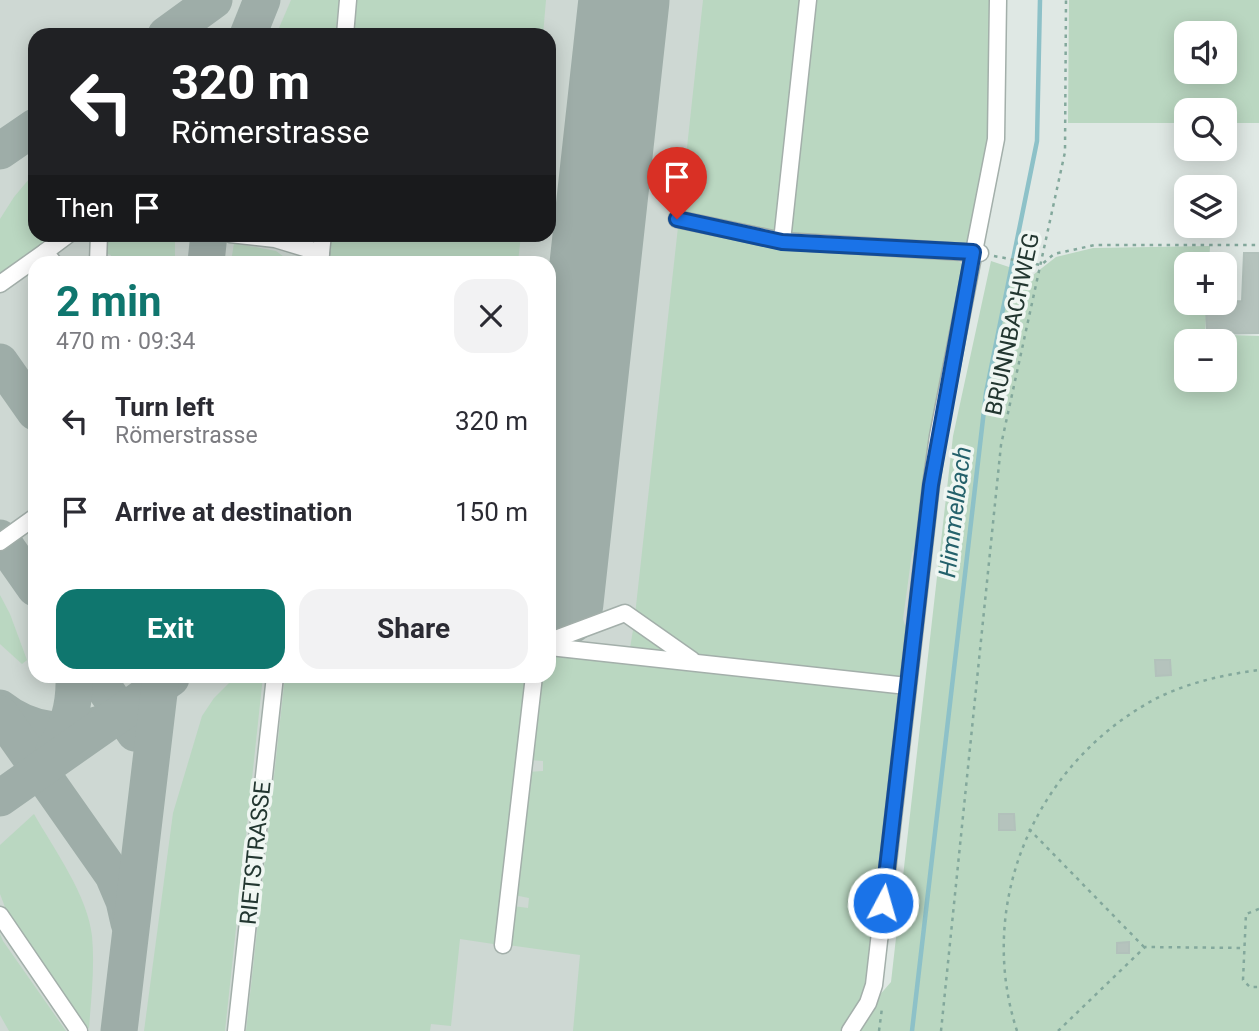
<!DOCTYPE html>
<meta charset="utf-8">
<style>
body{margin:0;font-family:Roboto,sans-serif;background:#f2f2f3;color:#2b2b33;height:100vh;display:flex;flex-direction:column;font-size:26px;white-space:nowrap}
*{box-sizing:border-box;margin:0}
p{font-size:23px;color:#7c7c81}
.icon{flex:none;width:38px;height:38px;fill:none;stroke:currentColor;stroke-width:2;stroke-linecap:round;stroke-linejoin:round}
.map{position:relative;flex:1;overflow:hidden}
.details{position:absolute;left:28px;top:256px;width:528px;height:427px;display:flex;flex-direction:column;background:#fff;border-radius:21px;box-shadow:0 4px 18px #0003}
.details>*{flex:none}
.hud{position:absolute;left:28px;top:28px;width:528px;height:214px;border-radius:21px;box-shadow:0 4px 18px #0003;background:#202124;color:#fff;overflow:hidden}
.controls{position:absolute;left:1174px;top:21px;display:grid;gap:14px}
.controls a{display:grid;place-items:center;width:63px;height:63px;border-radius:14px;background:#fff;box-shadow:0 4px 18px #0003;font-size:35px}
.pin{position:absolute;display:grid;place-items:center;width:60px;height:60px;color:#fff;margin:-72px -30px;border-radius:50% 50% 50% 0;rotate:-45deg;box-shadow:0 0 7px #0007}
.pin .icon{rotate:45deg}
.me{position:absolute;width:77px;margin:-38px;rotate:6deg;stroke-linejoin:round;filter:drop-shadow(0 0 5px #0008)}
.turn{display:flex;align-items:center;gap:24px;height:147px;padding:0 28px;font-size:32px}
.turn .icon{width:91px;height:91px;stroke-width:2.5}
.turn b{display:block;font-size:49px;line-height:60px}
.then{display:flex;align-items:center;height:66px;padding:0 28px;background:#0003;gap:14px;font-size:26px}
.round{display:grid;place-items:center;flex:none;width:74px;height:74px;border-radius:21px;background:#f2f2f3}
.overview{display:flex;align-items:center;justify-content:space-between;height:119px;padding:0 28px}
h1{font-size:42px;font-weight:700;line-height:52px;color:#0f766e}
.button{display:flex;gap:14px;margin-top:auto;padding:14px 28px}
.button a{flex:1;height:80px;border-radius:21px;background:#0f766e;color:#fff;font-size:28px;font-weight:700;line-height:80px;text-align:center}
.button a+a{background:#f2f2f3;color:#2b2b33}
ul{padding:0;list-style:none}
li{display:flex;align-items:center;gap:21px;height:91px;padding:0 28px}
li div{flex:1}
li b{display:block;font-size:26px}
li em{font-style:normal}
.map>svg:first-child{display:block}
.built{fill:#ced8d3;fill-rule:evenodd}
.green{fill:#bad7c1;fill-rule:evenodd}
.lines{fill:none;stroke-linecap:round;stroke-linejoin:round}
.stream{stroke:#8dc1c8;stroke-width:4.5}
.taxiway{stroke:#9eada8;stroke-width:37}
.runway{stroke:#9eada8;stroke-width:91}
.building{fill:#b5c3bd;stroke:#b2c1bb;stroke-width:2}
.minor-casing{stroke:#a3afaa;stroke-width:19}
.path{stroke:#83a89c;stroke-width:2.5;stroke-dasharray:3.5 5;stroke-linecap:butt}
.minor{stroke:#fff;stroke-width:16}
.route-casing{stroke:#114b97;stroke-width:18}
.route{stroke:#1a73e8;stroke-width:12}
.labels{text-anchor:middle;stroke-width:7;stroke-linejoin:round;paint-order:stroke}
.street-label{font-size:23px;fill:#223630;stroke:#eff6f2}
.water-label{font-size:24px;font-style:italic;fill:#24616b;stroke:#eff6f2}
</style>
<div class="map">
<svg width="1259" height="1031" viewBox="0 0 1259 1031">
<rect width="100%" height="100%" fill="#dfe8e4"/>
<path class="built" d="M0 0H1005L1001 155 979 259 942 461 870 1014 858 1031H0ZM35 35H550V234H35ZM35 262H550V676H35Z"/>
<g class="green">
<path d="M291 0H339L335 35H276Z"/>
<path d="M357 0H546L543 35H354Z"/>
<path d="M703 0H803L778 235 680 212Z"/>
<path d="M811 0H991L989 140 968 241 960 246 788 235Z"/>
<path d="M1069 0H1259V123H1225V110H1186V123H1068ZM1186 33H1225V72H1186Z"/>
<path d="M35 172V234L61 235 0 277V219L14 197Z"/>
<path d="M678 227 794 250 954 258 963 265 927 462 919 540 912 553 903 619 908 634 903 678 693 656 635 615Z"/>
<path d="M115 235H146L175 239V262H110L111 255 104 253 109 238Z"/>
<path d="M332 235V234L521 235 518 262H329Z"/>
<path d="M234 243 276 251 291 262H231Z"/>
<path d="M1210 246 1209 264H1186V303H1207L1205 334 1259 336V1031H859L877 998 891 982 953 436 991 261 1033 275 1056 257 1093 248ZM1186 341H1225V380H1186Z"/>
<path d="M0 595 10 614 27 660 22 664 0 644Z"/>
<path d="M634 624 683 658 630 648Z"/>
<path d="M550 650 889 687 901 700 869 972 865 992 841 1031H573L580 955 508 945 513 906 528 908 529 898 514 895 527 772 543 771V761L529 760 539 676H550Z"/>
<path d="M236 676H263L225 1031H144L173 813 202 716 214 698Z"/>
<path d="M285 676H531L500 945 460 939 451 1026 431 1024 430 1031H246Z"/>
<path d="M34 814C54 849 88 896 92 936 95 967 91 999 89 1029L8 915 0 894V845Z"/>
<path d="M0 934 3 941 66 1031H9L0 1015Z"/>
</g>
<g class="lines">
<path class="stream" d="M912 1031 986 393 1037 141 1040 0"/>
<g class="taxiway">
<path d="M166 35 214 0"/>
<path d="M248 35 262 0"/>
<path d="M0 151 35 127"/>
<path d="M206 262 209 234"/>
<path d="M0 362 35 412"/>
<path d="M550 387C578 344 589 308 596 258"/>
<path d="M0 538 35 588"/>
<path d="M550 578 561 579"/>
<path d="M96 676 135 733"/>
<path d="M0 708C29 731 65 736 100 724"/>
<path d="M0 714 113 875 124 901 129 923"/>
<path d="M54 751C69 728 75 703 74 676"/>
<path d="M0 798 171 678"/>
<path d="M119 1031 161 676"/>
</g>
<path class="runway" d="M558 602 624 0"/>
</g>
<g class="building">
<path d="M1244 253H1259V333L1207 334 1206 303 1242 301Z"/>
<path d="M1155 660H1170L1171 675 1156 676Z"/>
<path d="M999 814H1014L1015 830H999Z"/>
<path d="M1129 942V953H1117V943Z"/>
</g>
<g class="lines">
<defs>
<g id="minor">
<path d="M345 35 348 0"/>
<path d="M677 219 782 241 980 253"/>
<path d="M230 234 275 239 321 253"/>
<path d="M782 241 808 0"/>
<path d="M45 252 69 234"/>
<path d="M98 262 99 234"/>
<path d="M320 262 323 234"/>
<path d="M0 284 45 252 53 262"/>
<path d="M0 542 35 517"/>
<path d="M550 641 625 613 692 660"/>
<path d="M550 647 907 686"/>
<path d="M0 915 79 1031"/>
<path d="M503 945 534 676"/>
<path d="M236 1031 275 676"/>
<path d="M850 1031 868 1003 874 985 931 485 938 436 996 139 998 0"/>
</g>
</defs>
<use href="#minor" class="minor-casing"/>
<g class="path">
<path d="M994 256 1041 265 1054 254 1095 245H1259"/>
<path d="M1029 829 1144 947"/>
<path d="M1259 909 1246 914 1243 980 1250 987H1259"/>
<path d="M879 1031 882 1008"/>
<path d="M941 1031 1001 445 1065 152 1066 0"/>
<path d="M1017 1031C976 905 1033 769 1148 703 1181 684 1221 675 1259 670"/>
<path d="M1058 1031 1145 947 1244 948"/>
</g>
<use href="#minor" class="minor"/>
</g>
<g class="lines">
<defs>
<path id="route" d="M677 219 782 242 973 252 931 485 883 903"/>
</defs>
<use href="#route" class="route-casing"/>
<use href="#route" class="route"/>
</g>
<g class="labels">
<g class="street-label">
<text transform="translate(1012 324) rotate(-78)" y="8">BRUNNBACHWEG</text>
<text transform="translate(255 853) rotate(-84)" y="8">RIETSTRASSE</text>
</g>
<g class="water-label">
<text transform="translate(955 512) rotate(-83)" y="8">Himmelbach</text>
</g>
</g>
</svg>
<div class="controls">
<a><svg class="icon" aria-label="sound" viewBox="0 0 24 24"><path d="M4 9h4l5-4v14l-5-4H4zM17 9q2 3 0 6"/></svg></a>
<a><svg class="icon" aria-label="search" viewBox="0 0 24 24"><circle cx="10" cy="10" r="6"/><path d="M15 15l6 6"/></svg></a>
<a><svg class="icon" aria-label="layers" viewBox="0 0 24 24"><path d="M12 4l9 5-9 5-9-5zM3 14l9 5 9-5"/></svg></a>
<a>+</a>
<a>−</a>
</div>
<div class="pin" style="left:677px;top:219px;background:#d93025"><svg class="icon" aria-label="arrive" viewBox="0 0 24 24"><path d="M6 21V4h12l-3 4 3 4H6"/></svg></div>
<svg class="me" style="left:883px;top:903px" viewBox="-20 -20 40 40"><circle r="17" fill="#1a73e8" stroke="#fff" stroke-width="3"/><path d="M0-11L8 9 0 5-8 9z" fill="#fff"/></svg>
<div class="hud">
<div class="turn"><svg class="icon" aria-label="left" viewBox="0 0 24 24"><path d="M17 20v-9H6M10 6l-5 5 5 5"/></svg><div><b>320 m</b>Römerstrasse</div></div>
<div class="then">Then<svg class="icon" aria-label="arrive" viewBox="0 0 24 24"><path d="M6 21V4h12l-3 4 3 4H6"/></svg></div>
</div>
<section class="details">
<div class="overview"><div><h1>2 min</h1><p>470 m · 09:34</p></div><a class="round"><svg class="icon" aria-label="close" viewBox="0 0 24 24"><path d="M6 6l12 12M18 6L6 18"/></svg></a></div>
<ul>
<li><svg class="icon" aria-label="left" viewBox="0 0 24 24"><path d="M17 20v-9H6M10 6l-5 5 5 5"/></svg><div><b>Turn left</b><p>Römerstrasse</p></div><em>320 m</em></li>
<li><svg class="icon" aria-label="arrive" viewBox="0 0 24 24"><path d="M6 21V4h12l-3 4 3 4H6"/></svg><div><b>Arrive at destination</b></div><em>150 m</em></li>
</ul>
<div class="button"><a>Exit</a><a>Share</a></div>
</section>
</div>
